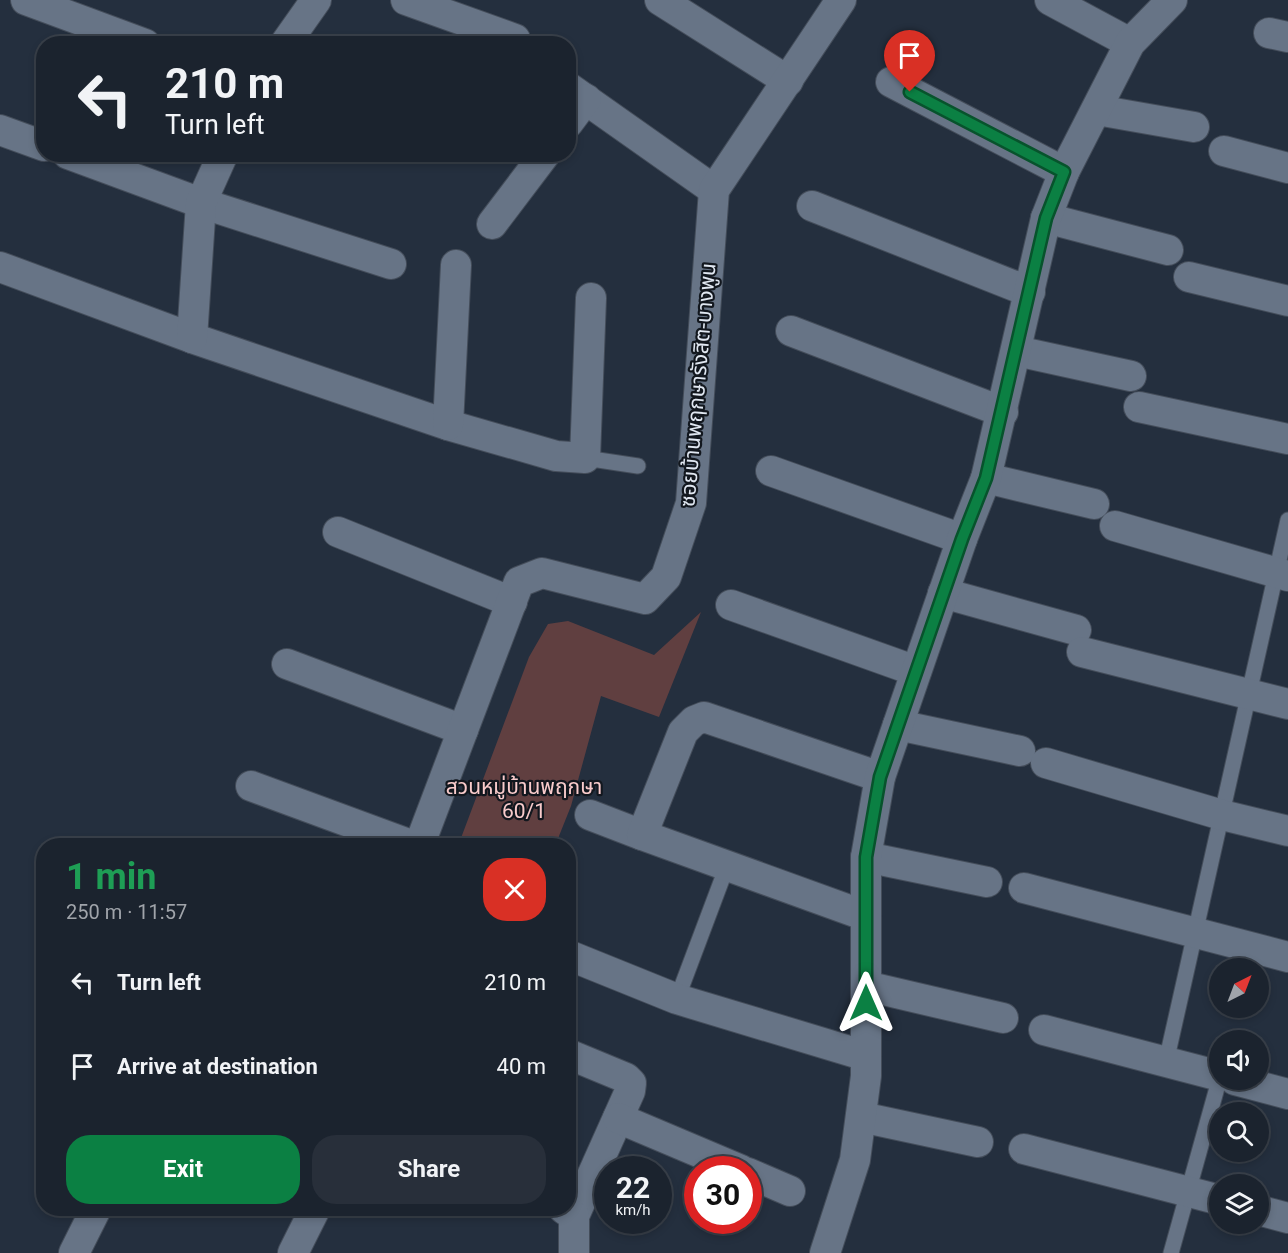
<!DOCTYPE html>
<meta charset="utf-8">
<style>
body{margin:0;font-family:Roboto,"Noto Sans Thai",sans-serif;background:#282f3a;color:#f1f3f6;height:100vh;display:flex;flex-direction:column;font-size:22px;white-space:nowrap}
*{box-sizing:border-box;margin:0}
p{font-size:20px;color:#a0a4aa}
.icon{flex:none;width:33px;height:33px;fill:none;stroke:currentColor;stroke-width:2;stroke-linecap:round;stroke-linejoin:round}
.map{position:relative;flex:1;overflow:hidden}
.details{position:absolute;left:36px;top:838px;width:540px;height:378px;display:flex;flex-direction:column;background:#1b232e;border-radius:24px;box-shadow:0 3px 9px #0003,0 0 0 2px #39404a}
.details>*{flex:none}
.hud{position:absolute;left:36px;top:36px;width:540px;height:126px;border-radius:24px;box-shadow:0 3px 9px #0003,0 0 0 2px #39404a;background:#1b232e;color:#f1f3f6;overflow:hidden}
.needle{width:39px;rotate:42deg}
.controls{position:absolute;left:1209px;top:958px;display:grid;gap:12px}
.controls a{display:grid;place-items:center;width:60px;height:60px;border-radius:50%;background:#1b232e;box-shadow:0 3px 9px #0003,0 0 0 2px #39404a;font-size:30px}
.speed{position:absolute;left:594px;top:1156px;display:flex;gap:12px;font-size:30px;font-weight:700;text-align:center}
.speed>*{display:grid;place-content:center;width:78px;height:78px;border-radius:50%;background:#1b232e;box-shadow:0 3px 9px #0003,0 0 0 2px #39404a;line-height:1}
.speed small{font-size:15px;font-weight:400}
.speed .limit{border:9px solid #d22;background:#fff;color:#111}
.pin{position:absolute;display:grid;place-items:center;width:51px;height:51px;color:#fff;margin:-62px -26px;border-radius:50% 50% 50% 0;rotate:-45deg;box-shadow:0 0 6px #0007}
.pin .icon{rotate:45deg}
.me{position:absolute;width:66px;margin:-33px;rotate:0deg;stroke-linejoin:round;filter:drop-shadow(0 0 4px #0008)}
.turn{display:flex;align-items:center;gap:21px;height:126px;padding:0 30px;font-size:27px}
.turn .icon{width:78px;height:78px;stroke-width:2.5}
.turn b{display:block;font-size:42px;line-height:51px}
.round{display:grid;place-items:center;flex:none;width:63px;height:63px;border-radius:24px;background:#282f3a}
.summary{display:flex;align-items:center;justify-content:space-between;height:102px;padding:0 30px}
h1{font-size:36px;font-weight:700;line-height:45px;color:#1e9e55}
.button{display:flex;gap:12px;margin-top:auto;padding:12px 30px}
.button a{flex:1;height:69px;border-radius:24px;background:#0b8043;color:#fff;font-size:24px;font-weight:700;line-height:69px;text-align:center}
.button a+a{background:#282f3a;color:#f1f3f6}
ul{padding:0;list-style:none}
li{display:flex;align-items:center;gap:18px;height:84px;padding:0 30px}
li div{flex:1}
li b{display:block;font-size:22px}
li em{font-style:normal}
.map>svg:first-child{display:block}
.green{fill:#603f40}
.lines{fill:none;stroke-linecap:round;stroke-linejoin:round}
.lane-casing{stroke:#444d5a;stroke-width:17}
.street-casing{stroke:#444d5a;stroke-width:32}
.lane{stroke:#677486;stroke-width:15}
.street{stroke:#677486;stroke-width:30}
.route-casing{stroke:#07532c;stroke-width:15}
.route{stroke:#0b8043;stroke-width:10}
.labels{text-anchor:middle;stroke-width:4.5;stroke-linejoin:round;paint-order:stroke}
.street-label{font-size:21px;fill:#e1e8f2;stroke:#12171e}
.park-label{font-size:21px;fill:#f9cbcb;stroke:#12171e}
</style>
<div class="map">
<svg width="1288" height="1253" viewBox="0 0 1288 1253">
<rect width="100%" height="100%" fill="#242f3e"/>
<path class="green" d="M701 612 659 717 601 696 571 806 555 846H458L529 657 548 624 568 621 654 655Z"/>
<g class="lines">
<defs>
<g id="lane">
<path d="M585 458 638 466"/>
<path d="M677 999 727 866"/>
<path d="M1166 1062 1288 520"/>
<path d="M1171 1253 1220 1077"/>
</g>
<g id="street">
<path d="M26 0 145 44"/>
<path d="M406 0 515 39"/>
<path d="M660 0 788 81"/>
<path d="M1050 0 1130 43"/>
<path d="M1269 33 1288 37"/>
<path d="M285 44 316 0"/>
<path d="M891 82 1064 172"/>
<path d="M568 87 714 190"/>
<path d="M1097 110 1194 127"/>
<path d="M568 123 586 99"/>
<path d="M0 130 44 146"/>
<path d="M1224 151 1288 168"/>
<path d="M68 154 201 203 391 264"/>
<path d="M812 206 1030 292"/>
<path d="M1046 218 1168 250"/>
<path d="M492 224 545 154"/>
<path d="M0 267 192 338 448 425 556 456 585 458 591 298"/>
<path d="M1189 277 1288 301"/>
<path d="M791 331 1003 412"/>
<path d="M192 338 201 203 223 154"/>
<path d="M1016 351 1131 376"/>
<path d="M1139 407 1288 439"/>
<path d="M448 425 456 265"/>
<path d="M771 471 962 539"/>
<path d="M986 478 1094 504"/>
<path d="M1115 526 1288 576"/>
<path d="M338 532 512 602"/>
<path d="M943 593 1076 630"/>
<path d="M731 605 916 671"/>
<path d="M1082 652 1288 704"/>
<path d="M287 664 463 730"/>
<path d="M898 725 1020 751"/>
<path d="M1046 763 1222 815 1288 831"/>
<path d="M251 786 414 846"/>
<path d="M590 815 642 835"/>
<path d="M419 846 519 582 542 573 645 599 666 577 691 503 714 190 841 0"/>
<path d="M866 857 987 882"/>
<path d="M1024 888 1288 957"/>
<path d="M866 916 642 835 683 732 694 721 704 717 880 777"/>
<path d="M568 955 677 999 866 1056"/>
<path d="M866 986 1003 1018"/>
<path d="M1044 1030 1220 1076"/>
<path d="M568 1054 626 1078 631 1083 630 1091 574 1216"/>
<path d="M1235 1080 1288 1094"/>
<path d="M861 1117 978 1142"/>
<path d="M618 1118 741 1170"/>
<path d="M1024 1149 1220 1200"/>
<path d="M748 1173 790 1191"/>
<path d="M564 1209 574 1216V1253"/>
<path d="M1258 1210 1288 1218"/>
<path d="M74 1253 96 1209"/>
<path d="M293 1253 315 1209"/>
<path d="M825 1253 855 1160 866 1076V857L880 777 962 539 986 478 1046 218 1064 172 1130 43 1172 0"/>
</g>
</defs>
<use href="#lane" class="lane-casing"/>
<use href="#street" class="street-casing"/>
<use href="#lane" class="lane"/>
<use href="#street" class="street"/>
</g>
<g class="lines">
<defs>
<path id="route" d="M866 1003V857L880 777 962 539 986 478 1046 218 1064 172 910 92"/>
</defs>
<use href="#route" class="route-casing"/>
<use href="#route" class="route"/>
</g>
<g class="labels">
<g class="street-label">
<text transform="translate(698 385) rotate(-85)" y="7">ซอยบ้านพฤกษารังสิต-บางพูน</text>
</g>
<g class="park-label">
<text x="524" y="794">สวนหมู่บ้านพฤกษา<tspan x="524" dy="24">60/1</tspan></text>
</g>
</g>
</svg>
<div class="controls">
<a><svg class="needle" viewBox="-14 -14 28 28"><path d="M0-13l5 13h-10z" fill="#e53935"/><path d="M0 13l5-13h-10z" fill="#a0a4aa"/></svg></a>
<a><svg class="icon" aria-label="sound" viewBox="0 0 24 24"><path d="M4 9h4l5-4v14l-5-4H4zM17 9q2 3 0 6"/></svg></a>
<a><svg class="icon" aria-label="search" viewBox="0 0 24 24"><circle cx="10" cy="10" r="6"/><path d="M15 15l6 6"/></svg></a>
<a><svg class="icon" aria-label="layers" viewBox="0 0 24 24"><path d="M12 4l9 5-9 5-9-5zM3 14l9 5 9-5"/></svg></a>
</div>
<div class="speed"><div>22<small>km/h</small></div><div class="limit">30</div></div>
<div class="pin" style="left:910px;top:92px;background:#d93025"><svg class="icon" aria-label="arrive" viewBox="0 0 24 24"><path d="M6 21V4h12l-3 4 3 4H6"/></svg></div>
<svg class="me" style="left:866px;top:1003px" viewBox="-20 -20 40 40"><path d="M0-17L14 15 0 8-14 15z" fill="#0b8043" stroke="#fff" stroke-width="4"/></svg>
<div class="hud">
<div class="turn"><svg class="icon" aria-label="left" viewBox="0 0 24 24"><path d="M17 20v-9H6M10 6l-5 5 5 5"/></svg><div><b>210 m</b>Turn left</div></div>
</div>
<section class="details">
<div class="summary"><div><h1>1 min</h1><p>250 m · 11:57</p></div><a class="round" style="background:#d93025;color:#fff"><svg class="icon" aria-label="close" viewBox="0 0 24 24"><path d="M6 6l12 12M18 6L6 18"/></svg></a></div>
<ul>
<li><svg class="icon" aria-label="left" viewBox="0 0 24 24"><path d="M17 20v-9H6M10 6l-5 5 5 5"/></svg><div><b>Turn left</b></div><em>210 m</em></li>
<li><svg class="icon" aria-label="arrive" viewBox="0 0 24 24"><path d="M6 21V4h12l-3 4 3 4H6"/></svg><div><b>Arrive at destination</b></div><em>40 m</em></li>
</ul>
<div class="button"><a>Exit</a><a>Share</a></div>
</section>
</div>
